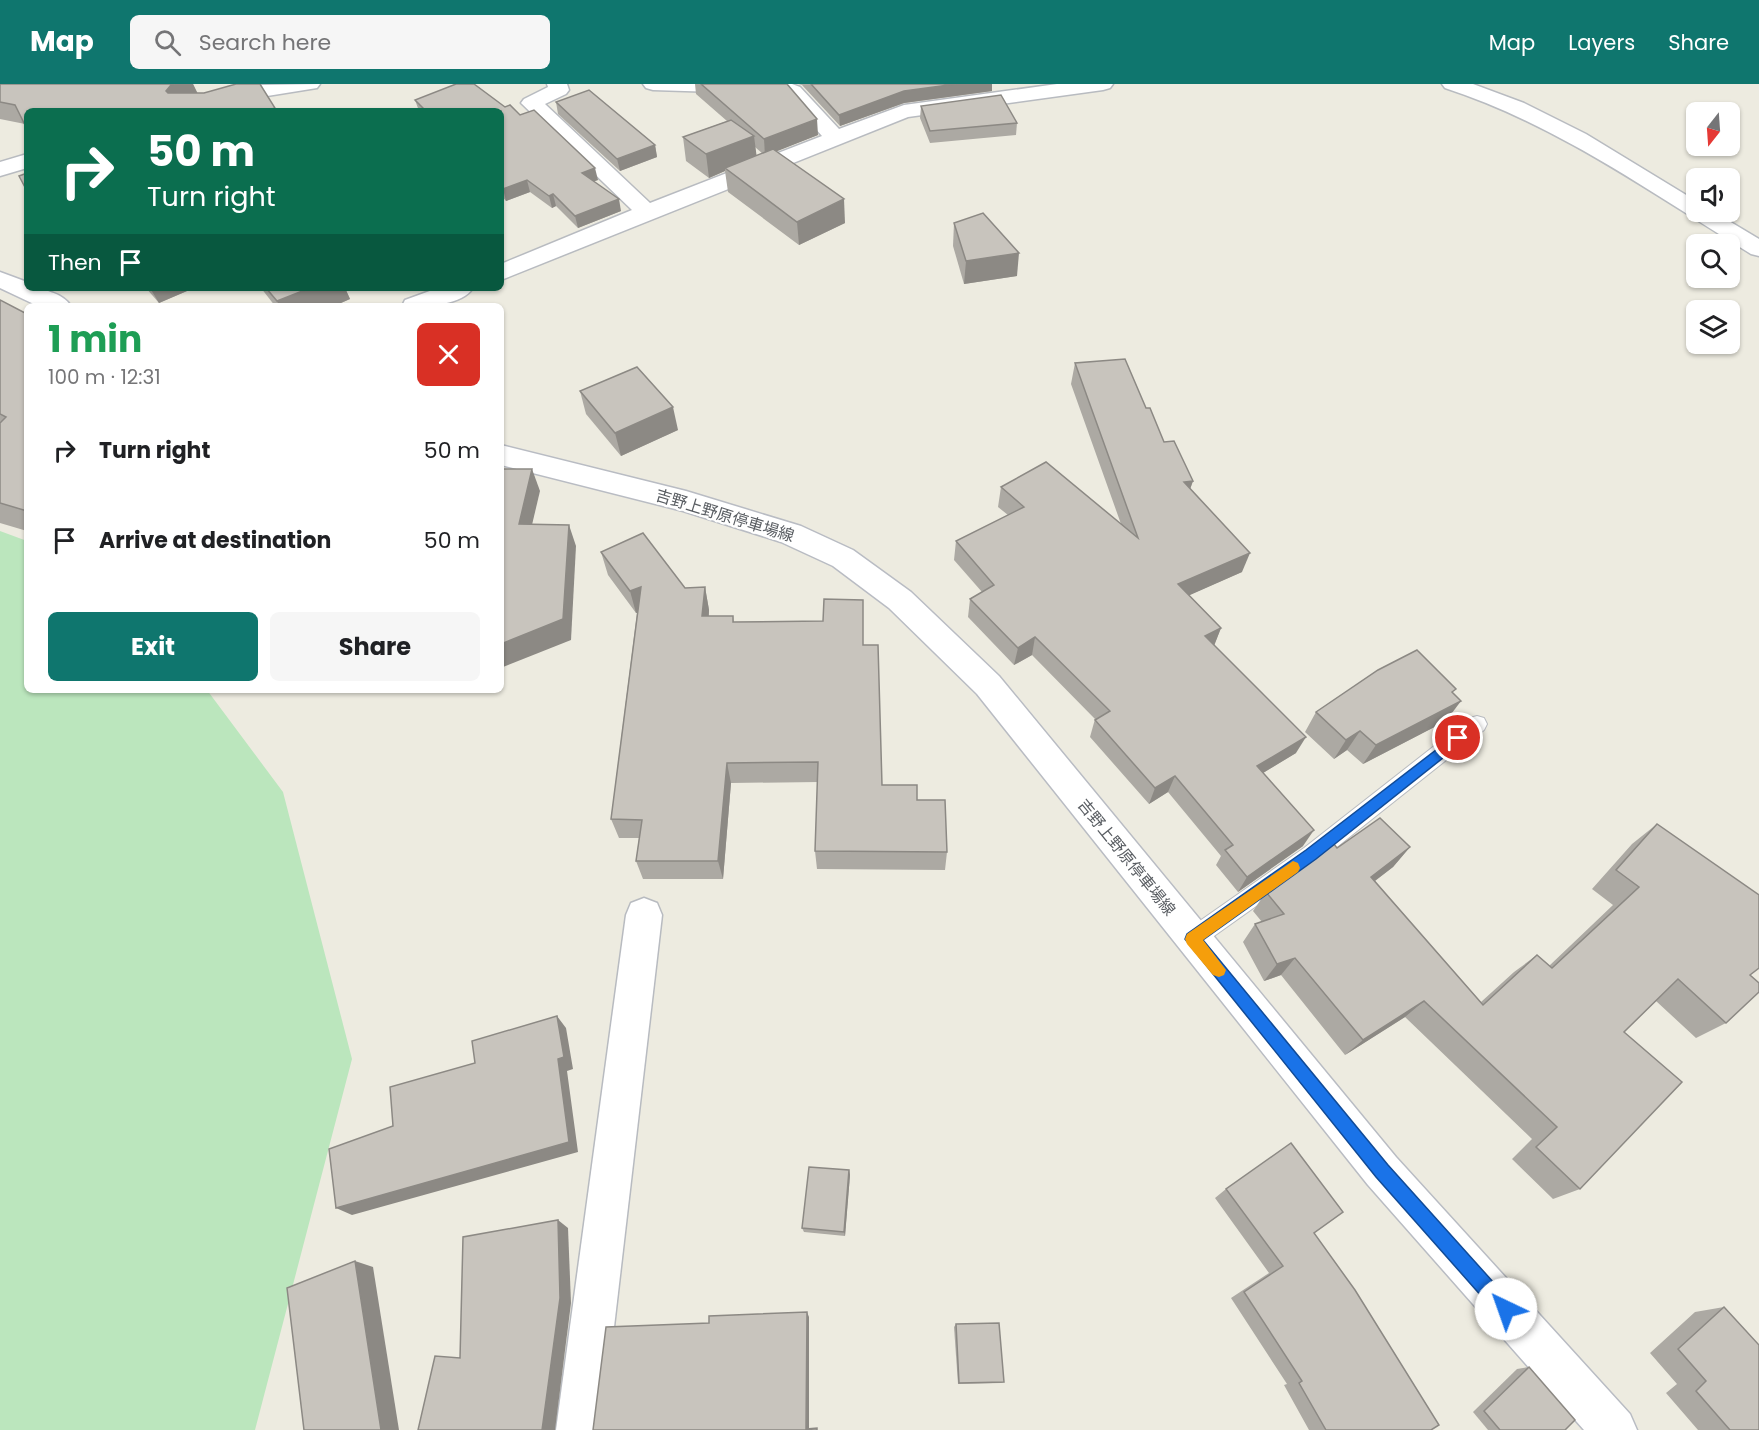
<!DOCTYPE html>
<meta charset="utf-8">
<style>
body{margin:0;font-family:Poppins,"Noto Sans JP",sans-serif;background:#f6f6f6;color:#202124;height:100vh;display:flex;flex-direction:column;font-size:22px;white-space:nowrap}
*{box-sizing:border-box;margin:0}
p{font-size:20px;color:#757577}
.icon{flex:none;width:33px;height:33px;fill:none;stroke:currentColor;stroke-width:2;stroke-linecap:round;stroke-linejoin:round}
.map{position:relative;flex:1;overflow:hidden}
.sheet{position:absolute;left:24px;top:219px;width:480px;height:390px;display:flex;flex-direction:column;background:#fff;border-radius:9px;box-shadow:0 2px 4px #0004}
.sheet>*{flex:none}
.top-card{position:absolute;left:24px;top:24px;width:480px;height:183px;border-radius:9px;box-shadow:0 2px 4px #0004;background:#0b6e4f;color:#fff;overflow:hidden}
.needle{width:39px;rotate:197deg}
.fabs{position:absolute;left:1686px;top:18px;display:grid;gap:12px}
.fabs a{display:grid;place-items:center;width:54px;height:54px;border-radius:9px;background:#fff;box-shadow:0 2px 4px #0004;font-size:30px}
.pin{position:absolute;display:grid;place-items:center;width:51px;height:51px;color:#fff;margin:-26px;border:3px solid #fff;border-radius:50%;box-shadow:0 2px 6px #0007}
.me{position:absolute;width:66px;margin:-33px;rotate:318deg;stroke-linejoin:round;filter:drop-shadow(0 0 4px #0008)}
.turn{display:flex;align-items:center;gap:21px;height:126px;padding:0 24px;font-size:27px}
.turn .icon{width:78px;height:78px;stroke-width:2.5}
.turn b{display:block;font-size:42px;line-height:51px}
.then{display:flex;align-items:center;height:57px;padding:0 24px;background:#0003;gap:12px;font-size:22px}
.round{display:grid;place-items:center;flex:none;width:63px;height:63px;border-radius:9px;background:#f6f6f6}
.overview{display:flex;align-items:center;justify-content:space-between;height:102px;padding:0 24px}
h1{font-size:36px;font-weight:700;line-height:45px;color:#1e9e55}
.primary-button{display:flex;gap:12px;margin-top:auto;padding:12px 24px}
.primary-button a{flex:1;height:69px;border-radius:9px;background:#0f766e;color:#fff;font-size:24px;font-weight:700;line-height:69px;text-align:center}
.primary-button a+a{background:#f6f6f6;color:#202124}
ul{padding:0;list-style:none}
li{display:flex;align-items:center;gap:18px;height:90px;padding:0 24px}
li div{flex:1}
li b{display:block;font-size:22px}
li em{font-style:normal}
header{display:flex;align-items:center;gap:36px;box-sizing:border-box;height:84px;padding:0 30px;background:#0f766e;color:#fff}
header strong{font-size:28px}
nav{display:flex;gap:33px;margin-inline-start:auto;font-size:21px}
.search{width:420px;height:54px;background:#f6f6f6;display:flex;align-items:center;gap:15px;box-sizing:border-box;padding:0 21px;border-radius:9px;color:#757577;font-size:22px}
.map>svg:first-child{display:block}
.green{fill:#bbe6bd}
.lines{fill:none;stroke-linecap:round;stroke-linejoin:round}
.service-casing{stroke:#b8bbc0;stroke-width:2}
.minor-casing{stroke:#b8bbc0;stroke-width:3}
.secondary-casing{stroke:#b9bcc3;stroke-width:3}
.service{fill:#fff;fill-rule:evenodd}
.minor{fill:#fff;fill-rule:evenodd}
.secondary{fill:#fff;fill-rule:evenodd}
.wall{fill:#aca9a3;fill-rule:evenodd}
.shaded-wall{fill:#8c8984}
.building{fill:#c8c4bd;stroke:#8c8984;stroke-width:1.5}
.route{fill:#1a73e8;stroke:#114b97;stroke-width:1.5}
.slow{fill:#f59e0b}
.labels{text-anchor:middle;stroke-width:4.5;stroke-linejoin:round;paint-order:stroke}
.street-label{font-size:16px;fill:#595d62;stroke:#fff}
</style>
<header>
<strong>Map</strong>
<div class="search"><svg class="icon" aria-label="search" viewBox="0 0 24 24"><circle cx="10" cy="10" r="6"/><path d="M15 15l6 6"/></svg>Search here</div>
<nav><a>Map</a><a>Layers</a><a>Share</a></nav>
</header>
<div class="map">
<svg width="1759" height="1346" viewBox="0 0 1759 1346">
<rect width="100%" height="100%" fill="#edebe0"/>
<path class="green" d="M0 447 27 457V606H207L283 708 352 975 255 1346H0Z"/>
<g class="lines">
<defs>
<path id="service" d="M1477 632 1484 634 1487 640 1484 646 1318 778 1200 862 1192 865 1184 862 1181 855 1184 848 1304 764 1470 634Z"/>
<g id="minor">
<path d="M320 0 317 4 261 13 213 27H179L183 23 259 1Z"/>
<path d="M547 0H567L569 6 566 10 545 20 650 119 822 52 786 11 782 10 653 6 646 4 643 0H792L800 3 839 45 904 21 1057 0H1113L1110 4 1103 6 908 33 501 196V180L632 126 521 19 524 15 548 3Z"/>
<path d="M1442 0H1473L1524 19 1586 50 1696 117V128H1714L1759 155V172L1751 170C1652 109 1556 40 1445 4Z"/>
<path d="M27 70V84L0 92V78Z"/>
<path d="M438 204H473C461 223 422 222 402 222L405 216Z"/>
<path d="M644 814 657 819 662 831 602 1346H556L626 831 631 819Z"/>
</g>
<g id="secondary">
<path d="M0 188 27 198V204C41 204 63 209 71 222H38L0 204Z"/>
<path d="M501 361 686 407 801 442 853 466 911 508 999 592 1396 1073 1630 1330 1637 1346H1584L1368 1101 977 610 889 524 833 482 781 458 683 427 501 381Z"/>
</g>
</defs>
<use href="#service" class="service-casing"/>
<use href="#minor" class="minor-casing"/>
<use href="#secondary" class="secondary-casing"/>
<use href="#service" class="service"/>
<use href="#minor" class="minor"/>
<use href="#secondary" class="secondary"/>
</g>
<g class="wall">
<path d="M0 0H193L197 9 275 24 276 27H27L25 40 0 35Z"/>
<path d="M695 0H787L818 51 776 67 845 139 799 161 728 108 725 87 709 94 686 77 683 53 727 37 696 10ZM755 63 763 70 756 72Z"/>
<path d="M798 0H992V7L904 19 840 42 802 1Z"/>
<path d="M415 16 505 23 520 31 598 96 593 97 621 127 578 144 556 122 552 124 530 108 506 117 501 111V27H419Z"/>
<path d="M556 18 655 61 657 73 620 87 558 30Z"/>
<path d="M921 22 1017 39 1016 51 930 59 920 34Z"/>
<path d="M954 139 1017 192 964 200 953 162Z"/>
<path d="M146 204H194L159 219Z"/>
<path d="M261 204H345L350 215 334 222H275Z"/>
<path d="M0 216 27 230V447L0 439Z"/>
<path d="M1075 279 1146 324 1164 358 1193 397 1190 405 1242 488 1189 511 1221 544 1214 561 1296 669 1263 689 1303 762 1238 808 1216 781 1221 772 1168 708 1149 720 1090 653 1095 635 1032 571 1014 581 968 533 970 515 982 508 954 476 956 457 1008 431 998 423 1001 403 1121 440 1071 300Z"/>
<path d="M580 307 678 346 621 372 586 330Z"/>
<path d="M601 468 685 504 705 503 709 526V532H733L734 538 864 561 882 701 917 716 947 768 945 786 817 785 815 767 818 698 731 699 723 795H643L636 777 639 754H619L611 735 637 529H636L608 491Z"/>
<path d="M1453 609 1446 637 1363 680 1347 666 1334 675 1305 648 1316 628Z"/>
<path d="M1657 740 1750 891 1726 939 1696 954 1656 917 1624 948 1580 1105 1553 1115 1512 1075 1532 1055 1405 933 1345 971 1281 891 1264 897 1243 858 1255 840 1262 838 1253 827 1266 808 1337 764 1410 763 1393 783 1375 797 1481 918 1514 888 1537 871 1549 882 1613 821 1592 805 1632 760Z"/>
<path d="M849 1086 850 1091 845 1152 804 1148 802 1144Z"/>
<path d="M1226 1105 1314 1149 1431 1346H1309L1284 1301 1287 1300 1231 1214 1269 1189 1215 1114Z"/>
<path d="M1724 1223 1759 1346H1698L1666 1309 1677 1300 1650 1269 1695 1228Z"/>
<path d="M956 1240 1004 1298 1001 1299 958 1300 954 1243Z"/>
<path d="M1529 1283 1565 1346H1488L1473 1328 1517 1285Z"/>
</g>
<g class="shaded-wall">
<path d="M175 0H193L201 16 181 21 166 7 171 1Z"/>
<path d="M956 0H992V7L904 19 840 42 839 31 904 7Z"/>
<path d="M817 35 818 51 765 72 764 55Z"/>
<path d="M754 52 757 75 725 84V87L709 94 706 70Z"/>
<path d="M655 61 657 73 620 87 617 75Z"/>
<path d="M595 84 598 96 584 101 582 89Z"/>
<path d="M527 96 530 108 506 117 503 105Z"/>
<path d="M553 110 556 122 552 124 549 112Z"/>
<path d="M619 115 621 127 578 144 575 132Z"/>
<path d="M844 115 845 139 799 161 797 138Z"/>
<path d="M1019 169 1017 192 964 200 966 177Z"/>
<path d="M150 204H194L159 219Z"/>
<path d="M310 204H345L350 215 334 222H279L277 217Z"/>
<path d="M673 323 678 346 621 372 615 349Z"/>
<path d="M532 385 540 407 527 462 519 440Z"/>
<path d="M1193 397 1186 416 1184 398Z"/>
<path d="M569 441 576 462 571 556 503 583 501 580V560Z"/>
<path d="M1250 469 1242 488 1172 519 1178 500Z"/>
<path d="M641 503 647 525 636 529 630 507Z"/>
<path d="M705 503 709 526 707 554 702 532Z"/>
<path d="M1221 544 1214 562 1205 552Z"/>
<path d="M1035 553 1032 571 1014 581 1018 564Z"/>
<path d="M1461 617 1446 637 1363 680 1376 661Z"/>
<path d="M1360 647 1347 666 1334 675 1346 656Z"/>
<path d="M1306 653 1296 669 1248 698 1257 682Z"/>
<path d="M727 679 731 699 723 795 718 777Z"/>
<path d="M1175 692 1168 708 1149 720 1155 704Z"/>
<path d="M1314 746 1303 762 1238 808 1247 793Z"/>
<path d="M1410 763 1393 783 1355 812 1371 793Z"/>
<path d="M1295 874 1281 891 1264 897 1277 880Z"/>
<path d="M1424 917 1405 933 1345 971 1363 956Z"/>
<path d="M557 932 566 944 573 985 567 987 578 1068 352 1131 336 1124 558 975Z"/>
<path d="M849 1086 850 1091 845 1152 844 1148Z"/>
<path d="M558 1136 568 1144 571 1219 555 1346H542Z"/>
<path d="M355 1177 373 1183 399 1346H381Z"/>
<path d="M807 1228 809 1233V1346L806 1345Z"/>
</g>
<g class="building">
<path d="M0 0H175L171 1 166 7 168 9H204L236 0H260L275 24 266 27H27V45L15 21 0 18Z"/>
<path d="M456 0H474L505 23 510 21 520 31 534 26 595 84 582 89 619 115 575 132 553 110 549 112 527 96 503 105 501 103V27H426L415 16Z"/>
<path d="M701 0H787L817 35 764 55Z"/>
<path d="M811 0H956L904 7 839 31Z"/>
<path d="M589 6 655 61 617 75 556 18Z"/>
<path d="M1001 11 1017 39 930 47 921 22Z"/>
<path d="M731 36 754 52 706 70 683 53Z"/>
<path d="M773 65 844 115 797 138 725 84Z"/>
<path d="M27 89V107L19 92Z"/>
<path d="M983 129 1019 169 966 177 954 139Z"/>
<path d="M266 204H310L277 217Z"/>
<path d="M0 216 27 230V427L0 419V339L6 333 0 330Z"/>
<path d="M1125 275 1146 324H1150L1164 358 1174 357 1193 397 1184 398 1250 469 1178 500 1221 544 1205 552 1306 653 1257 682 1314 746 1247 793 1225 766 1233 761 1175 692 1155 704 1095 636 1110 627 1035 553 1018 564 970 515 994 501 956 457 1024 423 1001 403 1046 378 1138 454 1075 279Z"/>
<path d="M637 283 673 323 615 349 580 307Z"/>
<path d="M501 385H532L519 440 569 441 563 535 501 560Z"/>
<path d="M643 449 685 504 705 503 702 532H733V538L823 537 824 515 863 516V561H878L882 701H917V716H945L947 768 815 767 818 678 727 679 718 777H636L642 736 611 735 641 503 630 507 601 468Z"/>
<path d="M1417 566 1456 605 1452 608 1461 617 1376 661 1360 647 1346 656 1316 628 1378 586Z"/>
<path d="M1380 734 1410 763 1371 793 1483 921 1537 871 1552 884 1639 803 1616 786 1657 740 1759 811V884L1750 891 1759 899V908L1726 939 1678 895 1624 948 1682 998 1580 1105 1536 1063 1557 1043 1424 917 1363 956 1295 874 1277 880 1255 840 1284 830 1266 808 1334 760 1337 764Z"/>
<path d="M557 932 564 973 558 975 569 1058 336 1124 329 1065 393 1042 390 1003 475 979 472 957Z"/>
<path d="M1291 1059 1343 1128 1314 1149 1355 1206 1439 1341 1431 1346H1326L1299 1299 1302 1297 1244 1208 1283 1182 1226 1105Z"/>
<path d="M809 1083 849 1086 844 1148 802 1144Z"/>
<path d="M558 1136 560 1214 542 1346H418L435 1272 460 1274 463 1153Z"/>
<path d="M355 1177 381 1346H304L287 1204Z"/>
<path d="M1724 1223 1759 1261V1346H1730L1696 1307 1706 1297 1678 1265Z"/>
<path d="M807 1228 806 1345 817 1344V1346H593L606 1243 709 1239V1232Z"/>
<path d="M999 1239 1004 1298 959 1299 956 1240Z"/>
<path d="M1529 1283 1575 1336 1565 1346H1500L1484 1327Z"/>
</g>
<path class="route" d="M1458 649 1463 650 1465 654 1463 658 1316 775 1203 856 1388 1081 1512 1219 1515 1225 1512 1232 1506 1234 1499 1232 1376 1093 1185 855 1187 850 1306 766Z"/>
<path class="slow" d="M1293 777 1298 779 1300 784 1298 788 1203 856 1226 886 1224 891 1219 893 1213 891 1187 860 1185 855 1187 850Z"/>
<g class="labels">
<g class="street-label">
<text transform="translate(725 431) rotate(17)" y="6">吉野上野原停車場線</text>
<text transform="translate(1127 773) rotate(51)" y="6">吉野上野原停車場線</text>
</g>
</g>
</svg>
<div class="fabs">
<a><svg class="needle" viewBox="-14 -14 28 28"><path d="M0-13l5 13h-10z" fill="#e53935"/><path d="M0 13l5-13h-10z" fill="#757577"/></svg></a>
<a><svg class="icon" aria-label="sound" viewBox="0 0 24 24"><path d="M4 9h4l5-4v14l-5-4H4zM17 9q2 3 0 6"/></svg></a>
<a><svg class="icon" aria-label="search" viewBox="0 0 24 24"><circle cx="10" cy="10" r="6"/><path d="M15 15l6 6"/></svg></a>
<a><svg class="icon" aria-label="layers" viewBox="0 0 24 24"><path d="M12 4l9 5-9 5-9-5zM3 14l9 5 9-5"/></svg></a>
</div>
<div class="pin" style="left:1458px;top:654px;background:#d93025"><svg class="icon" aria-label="arrive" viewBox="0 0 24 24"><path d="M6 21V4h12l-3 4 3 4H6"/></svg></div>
<svg class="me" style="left:1506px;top:1225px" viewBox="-20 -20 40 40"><circle r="19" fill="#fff"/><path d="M0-13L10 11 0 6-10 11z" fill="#1a73e8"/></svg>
<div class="top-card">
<div class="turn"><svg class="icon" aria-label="right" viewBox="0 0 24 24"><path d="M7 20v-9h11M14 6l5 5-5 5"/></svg><div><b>50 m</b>Turn right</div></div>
<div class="then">Then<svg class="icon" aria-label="arrive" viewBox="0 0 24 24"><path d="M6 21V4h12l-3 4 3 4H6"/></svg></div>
</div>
<section class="sheet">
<div class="overview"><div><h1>1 min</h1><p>100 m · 12:31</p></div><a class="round" style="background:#d93025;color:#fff"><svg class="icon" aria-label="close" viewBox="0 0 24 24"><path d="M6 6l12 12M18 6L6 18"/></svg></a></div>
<ul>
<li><svg class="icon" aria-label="right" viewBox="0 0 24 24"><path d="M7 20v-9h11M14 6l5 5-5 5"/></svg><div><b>Turn right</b></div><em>50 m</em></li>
<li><svg class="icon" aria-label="arrive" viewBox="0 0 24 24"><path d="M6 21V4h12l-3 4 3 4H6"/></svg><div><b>Arrive at destination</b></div><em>50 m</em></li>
</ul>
<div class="primary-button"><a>Exit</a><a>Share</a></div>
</section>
</div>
